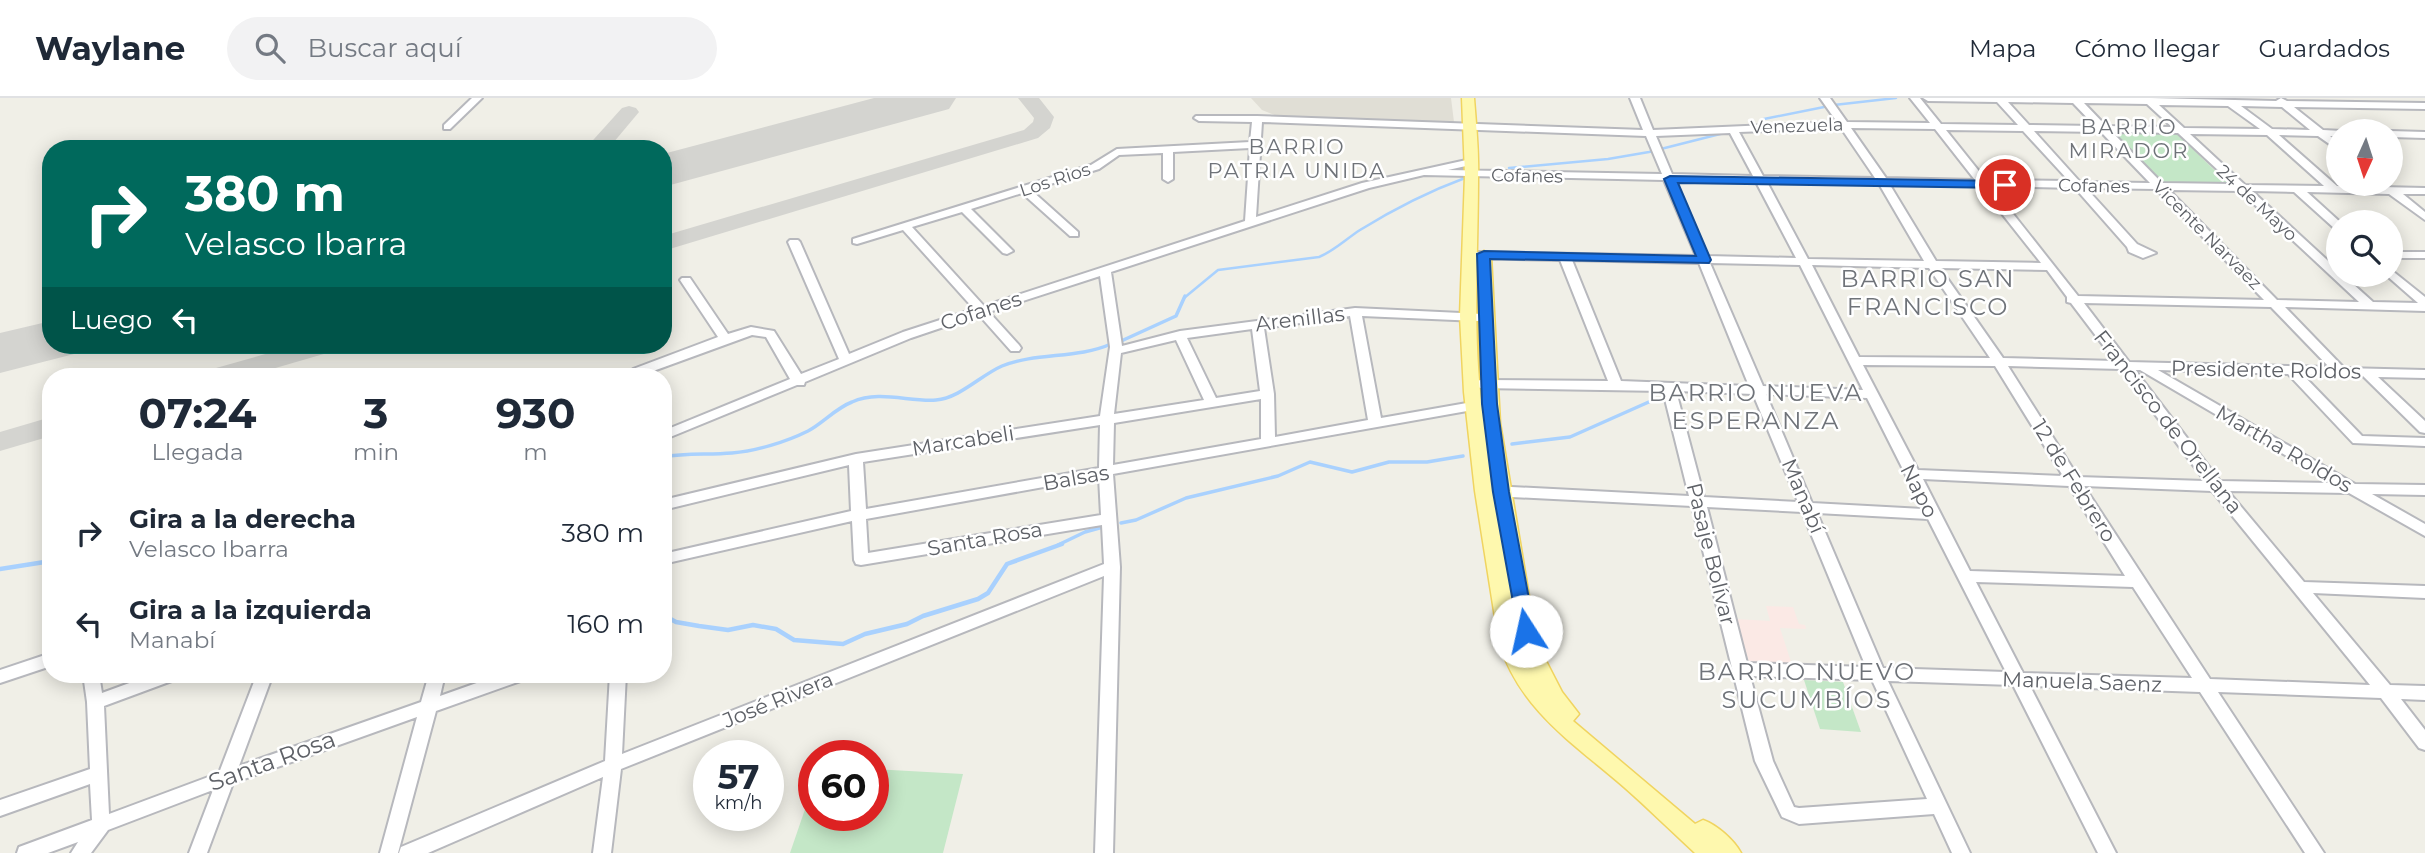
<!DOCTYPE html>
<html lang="es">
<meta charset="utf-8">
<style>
body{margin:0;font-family:Montserrat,sans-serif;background:#f2f2f3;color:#1f2937;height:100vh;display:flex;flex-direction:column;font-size:26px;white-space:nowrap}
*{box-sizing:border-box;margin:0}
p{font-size:23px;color:#747a83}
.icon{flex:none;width:38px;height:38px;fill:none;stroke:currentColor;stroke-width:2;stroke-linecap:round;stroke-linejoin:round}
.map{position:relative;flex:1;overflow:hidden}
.side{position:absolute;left:42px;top:270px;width:630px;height:315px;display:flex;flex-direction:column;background:#fff;border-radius:28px;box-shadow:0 4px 18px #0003}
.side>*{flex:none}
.hud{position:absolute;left:42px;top:42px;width:630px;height:214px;border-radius:28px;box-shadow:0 4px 18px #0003;background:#00695c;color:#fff;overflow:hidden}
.needle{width:46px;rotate:183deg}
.buttons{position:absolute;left:2326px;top:21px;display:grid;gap:14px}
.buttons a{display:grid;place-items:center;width:77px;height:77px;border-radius:50%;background:#fff;box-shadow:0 4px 18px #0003;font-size:35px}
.speed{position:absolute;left:693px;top:642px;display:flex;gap:14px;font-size:35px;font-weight:700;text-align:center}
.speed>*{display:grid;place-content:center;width:91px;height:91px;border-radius:50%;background:#fff;box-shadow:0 4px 18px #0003;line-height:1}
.speed small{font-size:18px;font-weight:400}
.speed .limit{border:10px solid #d22;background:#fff;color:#111}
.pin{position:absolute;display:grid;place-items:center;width:60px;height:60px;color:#fff;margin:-30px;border:4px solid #fff;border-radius:50%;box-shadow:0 2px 7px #0007}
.me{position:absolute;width:77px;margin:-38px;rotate:350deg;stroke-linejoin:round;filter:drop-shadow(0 0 5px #0008)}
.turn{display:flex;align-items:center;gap:24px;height:147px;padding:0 28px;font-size:32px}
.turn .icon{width:91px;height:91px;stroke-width:2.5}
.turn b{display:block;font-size:49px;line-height:60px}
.then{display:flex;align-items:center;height:66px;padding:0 28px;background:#0003;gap:14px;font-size:26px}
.eta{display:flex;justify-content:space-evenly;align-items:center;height:119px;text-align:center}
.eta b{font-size:42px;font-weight:700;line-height:49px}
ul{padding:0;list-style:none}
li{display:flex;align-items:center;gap:21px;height:91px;padding:0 28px}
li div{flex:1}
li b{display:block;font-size:26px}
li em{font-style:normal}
header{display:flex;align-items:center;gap:42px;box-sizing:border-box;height:98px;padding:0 35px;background:#fff;border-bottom:2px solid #e0e1e3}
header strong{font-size:33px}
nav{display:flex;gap:38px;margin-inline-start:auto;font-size:24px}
.search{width:490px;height:63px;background:#f2f2f3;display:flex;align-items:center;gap:18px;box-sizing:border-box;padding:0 24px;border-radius:38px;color:#747a83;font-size:26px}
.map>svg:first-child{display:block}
.education{fill:#e0ded5}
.medical{fill:#fbe9e5}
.green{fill:#c4e7c7}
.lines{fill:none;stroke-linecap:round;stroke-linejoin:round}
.stream-far2{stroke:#a9d1fe;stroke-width:2.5}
.stream-far1{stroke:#a9d1fe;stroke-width:3.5}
.stream{stroke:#a9d1fe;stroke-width:4.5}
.taxiway{fill:#d4d4d0;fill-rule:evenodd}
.runway{fill:#d4d4d0;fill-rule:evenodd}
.minor-casing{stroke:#b7b8bd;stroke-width:4}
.major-casing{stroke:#f0d460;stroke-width:3}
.minor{fill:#fff;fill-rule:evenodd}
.major{fill:#fef8ae;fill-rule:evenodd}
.route{fill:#1a73e8;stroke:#114b97;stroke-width:2}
.labels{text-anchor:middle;stroke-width:5;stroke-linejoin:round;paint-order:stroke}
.far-street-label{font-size:18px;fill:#5e6167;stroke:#fff}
.far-quarter-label{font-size:21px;letter-spacing:2px;fill:#6f7379;stroke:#fff}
.street-label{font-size:21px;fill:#5e6167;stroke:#fff}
.quarter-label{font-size:24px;letter-spacing:2px;fill:#6f7379;stroke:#fff}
.near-street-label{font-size:24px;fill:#5e6167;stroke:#fff}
</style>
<header>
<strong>Waylane</strong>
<div class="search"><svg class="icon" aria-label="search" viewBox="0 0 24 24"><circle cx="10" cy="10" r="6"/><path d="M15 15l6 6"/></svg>Buscar aquí</div>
<nav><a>Mapa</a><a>Cómo llegar</a><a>Guardados</a></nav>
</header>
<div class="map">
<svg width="2425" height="755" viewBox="0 0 2425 755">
<rect width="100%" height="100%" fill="#f0efe7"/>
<path class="education" d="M1251 0H1451L1454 24 1285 21 1262 12Z"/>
<path class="medical" d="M1766 508 1793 509 1799 526 1805 527 1806 531 1780 530 1793 570 1750 567 1736 521 1770 523Z"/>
<g class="green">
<path d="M2110 33 2176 35 2231 88 2161 87Z"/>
<path d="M1804 582 1843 584 1861 634 1820 631Z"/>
<path d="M873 671 963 676 943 755H790L814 685V718H873Z"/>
</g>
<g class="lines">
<g class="stream-far2">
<path d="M1764 21 1834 7 1896 0"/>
<path d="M1509 70 1608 61 1649 54 1724 35"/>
<path d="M1184 200 1218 172 1319 159C1334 153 1346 141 1360 132 1394 111 1427 94 1465 80"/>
</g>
<g class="stream-far1">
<path d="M1119 244 1176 218 1185 198"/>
<path d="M1512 346 1570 339 1651 303"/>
<path d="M663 359C686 355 708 357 732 355 756 353 786 344 808 333 823 325 836 310 852 304 879 292 909 304 936 302 960 300 981 277 1002 268 1037 254 1077 261 1111 246"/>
<path d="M1121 425 1136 422 1186 400 1278 378 1310 364 1352 374 1389 364H1427L1463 358"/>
<path d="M1058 447 1085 434 1103 429"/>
</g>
<g class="stream">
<path d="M0 471 51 463"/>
<path d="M663 517 676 524 699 528 728 532 753 527 776 531 794 542 843 546 865 536 907 526 923 518 978 501 988 495 1007 466 1062 446"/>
</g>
<g class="taxiway">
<path d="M1018 0H1039L1054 19 1050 30 1038 40 663 153V138L1024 32 1033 24 1034 20Z"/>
<path d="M629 8 636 10 639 14 608 51H585L622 10Z"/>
<path d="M297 247H338L334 253 248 278H205L209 272Z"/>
<path d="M51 319V338L0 353V334Z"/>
</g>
<g class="runway">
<path d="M874 0H956L949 11 663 89V56Z"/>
<path d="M51 223V247H80L74 256 0 275V235Z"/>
</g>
<defs>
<g id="minor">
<path d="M472 0H482L450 31H444V27Z"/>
<path d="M1630 0H1640L1653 32 1837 24 1820 0H1830L1847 24 1930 25 1910 0H1920L1941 26 2018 27 1997 4 1928 3 1923 0H2151L2276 3 2281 0 2287 3 2425 5V11L2294 9 2323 32 2342 33H2338V38H2330L2338 44V52L2318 38 2279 37 2337 88 2425 90V96H2403L2425 114V122L2389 96 2307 94 2340 124H2338V131L2334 130 2294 94 2252 93 2338 172V177H2343L2373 204 2418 205 2386 177H2390V171L2425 199V213L2285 209 2344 270 2425 272V280L2378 279 2425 323V335L2420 334 2363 278 2302 276 2362 338 2425 340V348L2353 345 2288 276 2158 272 2355 386 2425 387V397L2372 396 2425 426V438L2349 395 2228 393 2304 484 2425 488V500L2313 495 2390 587 2425 588V602L2401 601 2425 632V652L2419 650 2381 600 2218 594 2324 755H2305L2200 594 2030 588 2116 755H2098L2013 587 1888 583 1970 755H1952L1934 716 1799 726 1782 719 1755 663 1692 408 1492 398 1485 393 1492 388 1689 398 1663 293 1480 290 1474 286 1480 282 1608 283 1560 162 1473 160 1467 157 1473 154 1696 158 1664 82 1424 77 1369 90 1111 174 1122 248 1180 233 1355 210 1482 216 1484 219 1478 223 1362 218 1381 320 1484 302 1491 306 1484 310 1113 376 1120 469 1113 755H1095L1104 478 621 671 611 755H593L603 679 428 755H399L401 749 605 663 610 576H626L622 656 1104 466 1102 427 861 467 856 466 854 462 852 423 663 466V456L851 413 849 367 663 412V402L856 356 1100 318 1110 249 1100 178 989 214 1019 247 1021 250 1019 253H1011L979 217 911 240 805 284 804 287H797L663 342V333L790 281 766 239 752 237 645 276 646 278H634L632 274 633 271 718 239 680 182 682 180H690L728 236 751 229 774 233 801 276 839 261 788 144 790 142H798L800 144 849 256 903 234 974 211 903 132 857 146 853 145V141L1091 67 1117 51 1250 44 1252 24 1199 23 1194 20 1196 18H1257L1643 32ZM2008 4 2073 5 2095 28 2029 27ZM2084 5 2147 6 2172 29 2106 28ZM2159 7 2228 8 2260 31 2184 30ZM2241 8 2282 9 2310 32 2272 31ZM1262 24 1646 38 1662 76 1448 72 1475 66V62L1471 61 1362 85 1256 119ZM1841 30 1875 80 1763 78 1739 34ZM1851 30 1935 31 1975 82 1886 80ZM1946 32 2023 33 2069 83 1986 82ZM2034 33 2101 34 2150 85 2080 84ZM2112 34 2178 35 2233 86 2162 85ZM1730 35 1753 78 1672 76 1656 38ZM2190 36 2267 37 2324 88 2245 87ZM1250 50 1245 123 984 208 912 129 962 114 1003 155 1007 156 1013 153 971 111 1022 95 1070 138H1078V134L1031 92 1099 71 1119 57 1163 55V81L1168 84 1173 81V54ZM1675 83 1756 84 1796 160 1707 158ZM1767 84 1879 86 1924 163 1808 161ZM1890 87 1980 88 2041 165 1936 163ZM1991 88 2075 90 2127 149 2129 154 2143 160 2156 155 2137 146 2086 90 2156 91 2264 202 2078 198ZM2169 92 2240 93 2359 204 2277 202ZM1572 162 1699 165 1749 288 1621 283ZM1710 165 1800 167 1863 292 1763 288ZM1812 167 1929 170 1990 260 1859 259ZM1940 170 2047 172 2067 199V204L2071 205 2115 263 2003 260ZM2084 205 2271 209 2329 269 2129 264ZM1350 218 1368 322 1275 339 1274 296 1264 230ZM1252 231 1260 293 1216 300 1187 240ZM1176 242 1204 302 1114 316 1121 255ZM1863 267 1995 268 2063 378 1918 372ZM2008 268 2121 271 2205 383 2078 379ZM2135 272H2140L2333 385 2220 383ZM1676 293 1753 296 1798 404 1704 399ZM1766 296 1867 300 1923 411 1812 405ZM1261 301V341L1113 367 1114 325ZM1100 327 1099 370 866 411 863 364ZM1099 379 1101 417 868 455 866 421ZM1923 381 2069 388 2125 478 1970 473ZM2084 388 2212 393 2370 587 2210 581ZM1707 409 1802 414 1866 569 1747 565ZM1817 415 1928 421 2006 574 1883 570ZM1976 484 2133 489 2192 580 2023 575ZM1750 578 1872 582 1927 701 1799 710 1794 709 1773 663Z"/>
<path d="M2389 33H2390L2425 34V40L2390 39Z"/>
<rect x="2390" y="154" width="35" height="6"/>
<path d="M51 555V568L0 585V572Z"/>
<path d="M83 576H99L102 595 154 576H179L177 581 104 608 109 716 219 675 257 576H273L239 668 421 604 429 576H445L440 598 502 576H528L526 581 436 613 398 755H380L417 619 233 685 207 755H189L213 692 108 732 91 755H71L78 744 48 755H17L19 749 92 722 90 686 0 718V702L90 671 87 604Z"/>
</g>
<path id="major" d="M1462 0H1474C1476 27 1479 54 1478 80 1478 157 1472 233 1482 310L1477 157 1484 153 1491 157 1500 325 1530 504 1546 563 1562 594 1579 616 1573 623 1695 726 1703 722C1717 727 1734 742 1741 755H1695C1671 733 1648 710 1624 689 1572 644 1521 613 1499 545L1475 393 1464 294 1460 218 1465 77Z"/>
</defs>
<use href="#minor" class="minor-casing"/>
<use href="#major" class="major-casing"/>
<use href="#minor" class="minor"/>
<use href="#major" class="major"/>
</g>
<path class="route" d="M1670 78 2005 83 2011 87 2005 90 1678 85 1711 162 1709 165 1490 161 1497 306 1509 394 1535 533 1532 537H1519L1493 394 1482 306 1477 156 1484 153 1696 158 1664 81Z"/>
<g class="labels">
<g class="far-street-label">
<text transform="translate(1797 28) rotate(-2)" y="6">Venezuela</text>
<text transform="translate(1527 78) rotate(1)" y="6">Cofanes</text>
<text transform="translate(1055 82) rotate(-18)" y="6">Los Rios</text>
<text transform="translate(2094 88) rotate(1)" y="6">Cofanes</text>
<text transform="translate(2257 105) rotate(43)" y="6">24 de Mayo</text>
<text transform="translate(2207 137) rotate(45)" y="6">Vicente Narvaez</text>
</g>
<g class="far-quarter-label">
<text x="2129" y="36">BARRIO<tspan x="2129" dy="24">MIRADOR</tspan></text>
<text x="1297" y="56">BARRIO<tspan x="1297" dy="24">PATRIA UNIDA</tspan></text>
</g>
<g class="street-label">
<text transform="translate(981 213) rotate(-18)" y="7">Cofanes</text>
<text transform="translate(1300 221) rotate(-7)" y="7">Arenillas</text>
<text transform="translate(2266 272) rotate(1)" y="7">Presidente Roldos</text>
<text transform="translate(2168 324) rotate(52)" y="7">Francisco de Orellana</text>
<text transform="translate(963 343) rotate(-9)" y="7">Marcabeli</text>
<text transform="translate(2284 351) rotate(30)" y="7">Martha Roldos</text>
<text transform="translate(1076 380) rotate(-10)" y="7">Balsas</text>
<text transform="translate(2074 383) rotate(58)" y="7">12 de Febrero</text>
<text transform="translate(1919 393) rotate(63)" y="7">Napo</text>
<text transform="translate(1803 398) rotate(67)" y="7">Manabí</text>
<text transform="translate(985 441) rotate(-10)" y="7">Santa Rosa</text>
<text transform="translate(1711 456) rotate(76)" y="7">Pasaje Bolívar</text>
<text transform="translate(2082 584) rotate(2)" y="7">Manuela Saenz</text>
<text transform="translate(778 602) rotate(-22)" y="7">José Rivera</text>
</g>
<g class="quarter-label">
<text x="1928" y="189">BARRIO SAN<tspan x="1928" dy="28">FRANCISCO</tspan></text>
<text x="1756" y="303">BARRIO NUEVA<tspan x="1756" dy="28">ESPERANZA</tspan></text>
<text x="1807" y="582">BARRIO NUEVO<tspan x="1807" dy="28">SUCUMBÍOS</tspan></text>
</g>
<g class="near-street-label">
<text transform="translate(272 663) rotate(-20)" y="8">Santa Rosa</text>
</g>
</g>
</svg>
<div class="buttons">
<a><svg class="needle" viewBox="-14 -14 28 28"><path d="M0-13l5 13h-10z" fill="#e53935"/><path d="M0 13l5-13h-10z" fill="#747a83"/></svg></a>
<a><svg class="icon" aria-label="search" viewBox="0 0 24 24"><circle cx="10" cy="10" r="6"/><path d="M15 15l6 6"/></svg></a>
</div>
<div class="speed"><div>57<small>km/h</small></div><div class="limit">60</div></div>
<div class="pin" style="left:2005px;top:87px;background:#d93025"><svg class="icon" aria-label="arrive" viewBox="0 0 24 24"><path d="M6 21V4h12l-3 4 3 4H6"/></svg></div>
<svg class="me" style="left:1526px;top:533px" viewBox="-20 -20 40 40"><circle r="19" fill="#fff"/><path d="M0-13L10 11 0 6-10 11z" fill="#1a73e8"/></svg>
<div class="hud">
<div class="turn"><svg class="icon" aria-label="right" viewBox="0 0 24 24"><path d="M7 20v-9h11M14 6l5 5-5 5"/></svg><div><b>380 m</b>Velasco Ibarra</div></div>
<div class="then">Luego<svg class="icon" aria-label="left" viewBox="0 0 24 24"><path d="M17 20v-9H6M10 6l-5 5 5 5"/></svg></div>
</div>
<section class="side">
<div class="eta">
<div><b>07:24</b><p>Llegada</p></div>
<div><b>3</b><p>min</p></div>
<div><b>930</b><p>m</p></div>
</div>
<ul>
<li><svg class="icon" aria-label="right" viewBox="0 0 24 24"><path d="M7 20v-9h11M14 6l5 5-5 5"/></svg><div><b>Gira a la derecha</b><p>Velasco Ibarra</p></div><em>380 m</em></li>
<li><svg class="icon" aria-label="left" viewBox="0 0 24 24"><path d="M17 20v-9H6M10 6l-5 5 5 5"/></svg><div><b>Gira a la izquierda</b><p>Manabí</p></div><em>160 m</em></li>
</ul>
</section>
</div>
